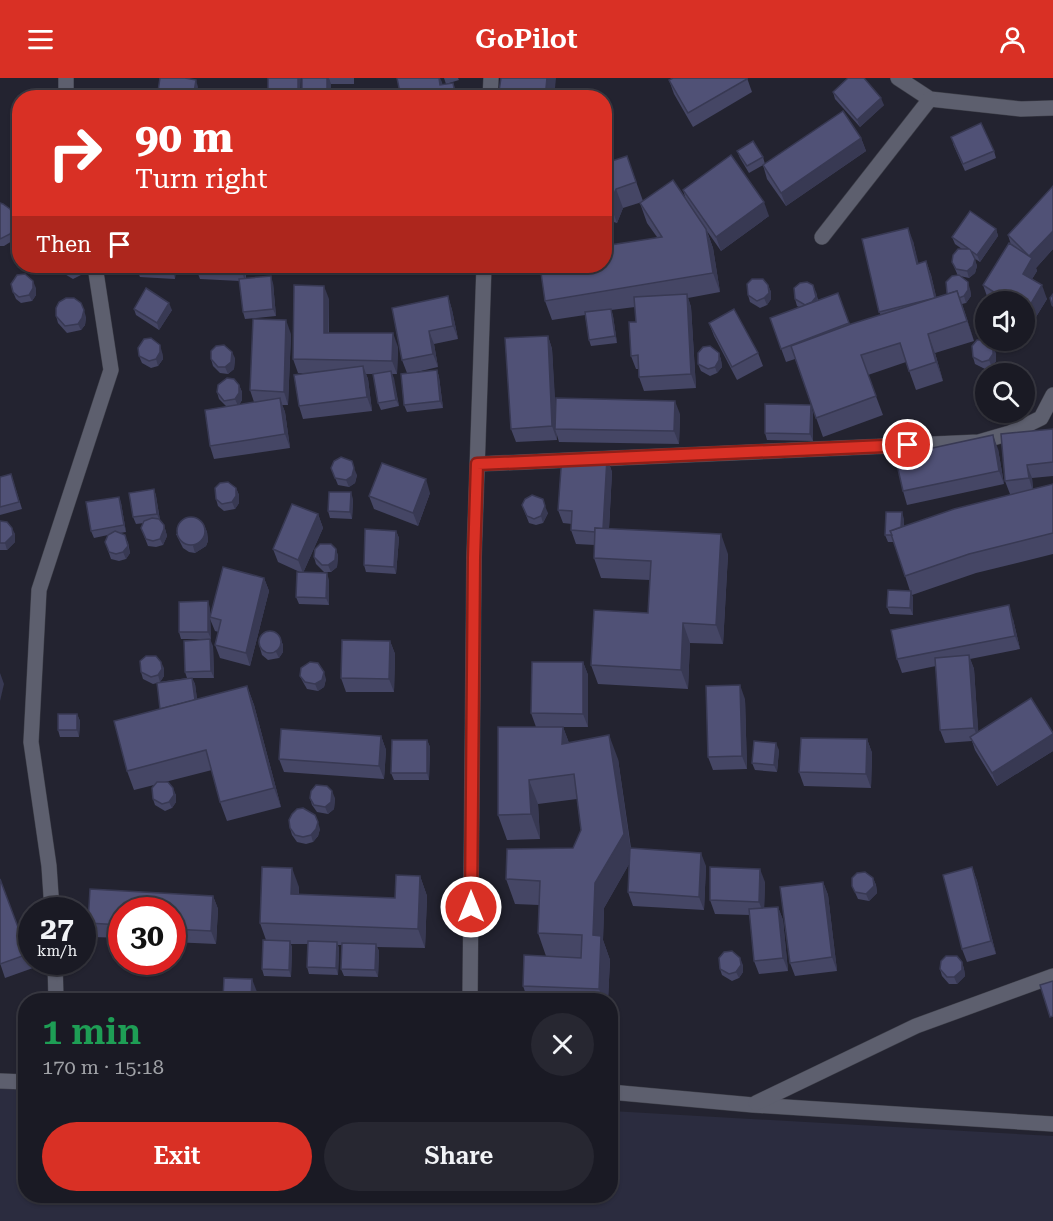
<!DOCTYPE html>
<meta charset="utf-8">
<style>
body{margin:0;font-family:"Roboto Serif",serif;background:#272731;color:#f1f3f6;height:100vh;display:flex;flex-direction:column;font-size:22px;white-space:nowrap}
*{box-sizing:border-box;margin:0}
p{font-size:20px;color:#9fa1a6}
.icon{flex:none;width:33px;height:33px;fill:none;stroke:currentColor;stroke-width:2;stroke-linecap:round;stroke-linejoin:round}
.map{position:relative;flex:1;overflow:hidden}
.panel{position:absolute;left:18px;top:915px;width:600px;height:210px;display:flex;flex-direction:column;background:#1a1a24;border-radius:24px;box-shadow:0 2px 4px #0004,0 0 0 2px #383841}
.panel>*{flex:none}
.banner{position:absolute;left:12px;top:12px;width:600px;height:183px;border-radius:24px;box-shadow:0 2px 4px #0004,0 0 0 2px #383841;background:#d93025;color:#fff;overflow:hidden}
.buttons{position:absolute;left:975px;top:213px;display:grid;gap:12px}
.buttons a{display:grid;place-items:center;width:60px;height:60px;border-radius:50%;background:#1a1a24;box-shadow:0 2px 4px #0004,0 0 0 2px #383841;font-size:30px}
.speed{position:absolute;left:18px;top:819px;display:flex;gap:12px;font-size:30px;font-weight:700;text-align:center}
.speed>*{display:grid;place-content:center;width:78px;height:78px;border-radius:50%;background:#1a1a24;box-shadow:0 2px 4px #0004,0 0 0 2px #383841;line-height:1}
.speed small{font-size:15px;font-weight:400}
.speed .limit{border:9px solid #d22;background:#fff;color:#111}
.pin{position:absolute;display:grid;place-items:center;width:51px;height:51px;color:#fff;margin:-26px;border:3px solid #fff;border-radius:50%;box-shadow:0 2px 6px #0007}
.me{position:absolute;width:66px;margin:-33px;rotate:0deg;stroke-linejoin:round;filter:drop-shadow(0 0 4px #0008)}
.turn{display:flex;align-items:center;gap:21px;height:126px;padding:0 24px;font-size:27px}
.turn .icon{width:78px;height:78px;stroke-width:2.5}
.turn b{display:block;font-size:42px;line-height:51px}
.then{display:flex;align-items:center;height:57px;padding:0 24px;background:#0003;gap:12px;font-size:22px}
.round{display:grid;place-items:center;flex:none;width:63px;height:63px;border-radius:32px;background:#272731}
.summary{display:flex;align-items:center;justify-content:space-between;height:102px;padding:0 24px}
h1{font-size:36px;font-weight:600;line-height:45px;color:#1e9e55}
.action{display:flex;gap:12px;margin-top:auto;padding:12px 24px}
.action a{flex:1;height:69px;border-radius:36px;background:#d93025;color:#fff;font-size:24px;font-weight:600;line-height:69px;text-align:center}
.action a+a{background:#272731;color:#f1f3f6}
header{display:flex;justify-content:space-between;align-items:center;height:78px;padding:0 24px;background:#d93025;color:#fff;font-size:27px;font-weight:600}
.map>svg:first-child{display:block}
.built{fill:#2b2c3f}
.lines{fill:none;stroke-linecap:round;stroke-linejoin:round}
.minor-casing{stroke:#3f404a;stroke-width:16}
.minor{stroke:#5d5f6e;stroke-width:15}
.wall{fill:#454665}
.shaded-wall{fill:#383953}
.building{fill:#505176;stroke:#383953;stroke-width:1.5}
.route-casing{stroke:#8d1f18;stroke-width:15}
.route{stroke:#d93025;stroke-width:10}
</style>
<header><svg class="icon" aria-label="menu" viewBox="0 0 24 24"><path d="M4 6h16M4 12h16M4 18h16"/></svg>GoPilot<svg class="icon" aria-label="person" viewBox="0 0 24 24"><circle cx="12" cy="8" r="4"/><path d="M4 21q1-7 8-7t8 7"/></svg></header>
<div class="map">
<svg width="1053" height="1143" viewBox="0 0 1053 1143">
<rect width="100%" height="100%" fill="#232330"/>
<path class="built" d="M0 999 25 1000 26 1118H610L611 1033 1053 1058V1143H0Z"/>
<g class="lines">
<defs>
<g id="minor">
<path d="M66 0V20"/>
<path d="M898 0 930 21 1021 31 1053 30"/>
<path d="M490 20 491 0"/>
<path d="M822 159 930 21"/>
<path d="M478 386 979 364 1010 355 1041 340 1053 317"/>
<path d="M52 832 49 788 31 664 39 512 111 292 95 188"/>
<path d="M55 884 56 922"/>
<path d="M470 922 474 480 484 188"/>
<path d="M0 1003 26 1004"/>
<path d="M610 1014 753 1027 1053 1046"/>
<path d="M756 1025 916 948 1053 898"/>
</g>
</defs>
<use href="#minor" class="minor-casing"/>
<use href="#minor" class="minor"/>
</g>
<g class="wall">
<path d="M302 0H354V6H331V20H302Z"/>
<path d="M444 0H458L459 2 446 6Z"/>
<path d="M747 0 752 14 693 49 674 16 669 2Z"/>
<path d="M833 14 884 27 860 49 835 21Z"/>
<path d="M861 60 866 73 786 128 767 101 763 87Z"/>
<path d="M953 66 994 73 996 80 965 93Z"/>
<path d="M737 73 763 79 765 86 749 95 740 80Z"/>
<path d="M627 78 643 123 686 122 683 112 769 138 721 173 707 153 713 170 720 214 688 220 691 229 696 310 644 313 639 299 638 291H636L631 278 636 244 635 229 611 232 613 238 617 265 591 268 589 262 585 237 552 242 545 223 657 159 647 145 640 125 642 124 623 130 617 145 604 141V82L609 84Z"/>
<path d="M1053 108V171L1036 190 1037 193 1032 201 1047 221 1031 247 1024 243V224H992L988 221 983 207 1011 167 1008 157Z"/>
<path d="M0 125 15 139 17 146V155L12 163 4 168H0Z"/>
<path d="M996 151 998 158 980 184 974 180 977 188 975 195 969 200 960 198 970 211 971 218 966 225 962 226 974 263 935 275 943 303 916 312 906 284 868 297 883 337 823 359 795 281 786 284 770 240 799 229 797 228 795 221 816 214 818 222 838 215 850 247 881 237 879 234 913 163 918 186 926 183 931 197 936 219 948 216 958 198 952 184 962 171 955 166 952 159Z"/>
<path d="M61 188H84L85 189 83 196 73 201 63 195Z"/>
<path d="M137 188H176L175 201 140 199 137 192Z"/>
<path d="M195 188H246V200L273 205 276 238 245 241 243 234 240 203 200 201Z"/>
<path d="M768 207 771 214V221L767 227 760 230 750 224 748 217Z"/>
<path d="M36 210V217L32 223 21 225 16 221 13 214Z"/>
<path d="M448 218 452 232 458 261 434 266 438 289 412 295 437 292 439 299 443 330 407 334 404 327 407 295 402 282Z"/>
<path d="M329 221V255L398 269 397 296H392L399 328 381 332 378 325 377 296H366L368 301 372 333 303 341 299 328 308 295H298L293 281Z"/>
<path d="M134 231 172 232 159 252 136 237Z"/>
<path d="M56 238 86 239 85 247 81 252 67 255 58 245Z"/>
<path d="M709 245 758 275 763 288 737 302 714 258Z"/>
<path d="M291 256 288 327H282L285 334 290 370 214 381 210 368 226 328 219 321 217 314 239 307 242 314V322L239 327 254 324 250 312Z"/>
<path d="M548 258 552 271 555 328 680 336 679 366 559 364 557 357V362L516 364 511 351Z"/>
<path d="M162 274 163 281 158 288 151 290 142 285 139 278Z"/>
<path d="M719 275 721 282 722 289 717 295 710 298 701 293 698 286Z"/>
<path d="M996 275V283L992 289 985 291 975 286 973 279Z"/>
<path d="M235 280 234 291 228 296 220 295 213 288 211 281Z"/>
<path d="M813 334V363L767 362 765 355Z"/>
<path d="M1053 351V398L1032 400 1033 411 1053 406V476L976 495 912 517 913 520V537L890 536 887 529 910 513 894 464H888L885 457 904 441V448L1016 416H1010L1005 403Z"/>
<path d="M998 371 1004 406 907 427 903 413Z"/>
<path d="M607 380 612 394 609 451 728 476 723 566 690 565 688 611 598 606 591 587 648 535 650 502 601 500 594 480 595 467 576 466 571 452 572 446 563 445 558 432Z"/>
<path d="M331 390 357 397 355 405 349 409 338 407Z"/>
<path d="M11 396 22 431 0 437V399Z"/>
<path d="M236 410 239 417V425L235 431 224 433 218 428 216 421Z"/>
<path d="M154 411 156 418 160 442 164 447 167 458 163 467 156 469 148 468 141 450 144 445 136 446 133 439Z"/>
<path d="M430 415 418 448 374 431 369 418Z"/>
<path d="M119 419 121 425 126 454 120 455 128 464 130 475 126 481 119 483 111 481 105 464 108 457 94 460 91 453Z"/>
<path d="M353 421 352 441 330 440 328 433Z"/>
<path d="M522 427 548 435 543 445 536 447 529 445Z"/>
<path d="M318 436 323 450 303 495 329 502V527L299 526 296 519 302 495 278 484 273 471Z"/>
<path d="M0 443 15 456V464L7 472H0Z"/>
<path d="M204 447 207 454 208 463 206 468 195 475 189 474 183 470 176 456Z"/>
<path d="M396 453 399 460 396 496 366 494 364 487Z"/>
<path d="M336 471 338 478 337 489 331 494H324L316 486 314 479Z"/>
<path d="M264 500 269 513 250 588 220 580 215 567 219 554 215 553 210 541 211 561H181L179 554 210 530V538Z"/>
<path d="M1013 541 1020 571 970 581 974 591 978 653 1053 655V673L997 708 975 672 972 663 945 665 940 652 936 588 902 595 897 581Z"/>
<path d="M280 560 283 567V574L279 580 268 582 262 577 260 570Z"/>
<path d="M390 563 395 576 394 614H346L341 600Z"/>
<path d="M213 568 214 600H192L195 606 197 621 247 608 254 627 281 729 227 743 220 724 212 692 165 704 176 717V724L172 730 165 733 155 727 153 721 154 707 134 712 127 693 160 631 157 605 153 606 143 601 141 594 164 590V598L160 604 187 600 185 594Z"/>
<path d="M583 584 588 597V649H563L569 665 618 681 631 770 706 788 704 832 633 828 628 814 629 786 604 830 603 862 610 882 608 922H528L523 908 546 878 538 855 539 827 515 826 506 801 573 770 581 752 577 721 538 726 540 761 507 762 498 737 536 649 531 635Z"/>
<path d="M300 598 326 601 324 609 318 613 307 611 303 604Z"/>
<path d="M745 621 747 691 713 692 708 679Z"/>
<path d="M77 636 80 643 79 659H60L58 652Z"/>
<path d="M381 658 386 672 384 701 284 694 279 681Z"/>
<path d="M867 661 872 675 871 710 804 708 799 694Z"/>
<path d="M427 662 430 669 429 702H394L391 695Z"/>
<path d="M779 672 777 694 755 692 752 685Z"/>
<path d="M310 720H335L334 731 328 736 317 734 312 727Z"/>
<path d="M290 750 320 751 318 758 313 764 306 766 297 764 292 757Z"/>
<path d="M972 789 977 803 996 876 967 884 962 871Z"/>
<path d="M420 798 427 818 425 870 377 869 379 873 378 899 344 898 341 891 342 867H338L339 871 338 897 309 896 307 889 308 866H291L292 870 291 899 264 898 262 891 266 862 260 845 299 809V817L395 820Z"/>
<path d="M873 800 876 807 877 815 869 823 858 821 852 808Z"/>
<path d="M0 801 33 890 5 900 0 885Z"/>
<path d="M765 804 764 830 778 829 783 842 788 893 759 896 754 883 750 837 715 836 710 822Z"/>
<path d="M823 804 828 817 837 893 795 898 790 885Z"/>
<path d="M90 811 213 818 218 831 216 866 172 864V832H122V860L93 859 88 845Z"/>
<path d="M962 884 964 891 965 898 957 906H949L942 898 940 891Z"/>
<path d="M743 887V894L739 900 732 903 722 897 720 891Z"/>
</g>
<g class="shaded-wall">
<path d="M298 0H301L300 20H298Z"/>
<path d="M327 0H329L331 6V20H327Z"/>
<path d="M439 0H440L442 4 445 20 440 7Z"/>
<path d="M547 0H556L554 20H545Z"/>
<path d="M196 2 198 9 196 20H193Z"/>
<path d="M453 5 458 20H456Z"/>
<path d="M881 20 884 27 860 49 857 42Z"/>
<path d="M861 60 866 73 786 128 781 115Z"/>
<path d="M616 111 623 130 617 145 610 126Z"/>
<path d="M764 124 769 138 721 173 716 159Z"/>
<path d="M15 139 17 146V155L12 163 10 156Z"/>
<path d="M908 150 913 163 922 199 917 186Z"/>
<path d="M706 151 713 170 720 214 713 195Z"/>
<path d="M996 151 998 158 980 184 977 177Z"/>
<path d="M1053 153V171L1036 190 1037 193 1027 209 1023 196 1029 178Z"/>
<path d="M975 181 977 188 975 195 969 200 967 193Z"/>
<path d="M926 183 931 197 940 234 935 220Z"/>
<path d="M81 188H84L85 189 83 196 80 189Z"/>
<path d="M173 188H176L175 201 173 194Z"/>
<path d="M241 188H246L245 203 241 190Z"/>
<path d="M271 198 273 205 276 238 273 231Z"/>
<path d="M33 203 36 210V217L32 223 29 217Z"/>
<path d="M968 204 970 211 971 218 966 225 964 218Z"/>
<path d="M768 207 771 214V221L767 227 764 220Z"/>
<path d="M813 207 816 214 818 225 812 224Z"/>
<path d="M1042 207 1047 221 1031 247 1026 234Z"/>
<path d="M324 208 329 221 328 268 324 255Z"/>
<path d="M957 213 964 232 974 263 967 243Z"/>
<path d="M687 216 691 229 696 310 691 296Z"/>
<path d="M448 218 452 232 458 261 453 248Z"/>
<path d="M169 225 172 232 159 252 157 245Z"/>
<path d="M611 231 613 238 617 265 615 258Z"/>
<path d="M84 232 86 239 85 247 81 252 78 246Z"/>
<path d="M286 242 291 256 288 327 284 314Z"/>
<path d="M429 253 434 266 438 289 433 276Z"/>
<path d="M393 255 398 269 397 296 392 283Z"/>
<path d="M928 256 935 275 943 303 936 284Z"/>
<path d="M548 258 552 271 557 351H555L557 357V362L552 348Z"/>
<path d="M160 267 162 274 163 281 158 288 156 281Z"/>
<path d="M993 268 996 275V283L992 289 989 282Z"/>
<path d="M232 274 235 280 234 291 228 296 225 289Z"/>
<path d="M719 275 721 282 722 289 717 295 715 289Z"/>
<path d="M363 288 368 301 372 333 367 319Z"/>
<path d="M437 292 439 299 443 330 440 323Z"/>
<path d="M391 293 394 300 399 328 396 322Z"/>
<path d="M239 307 242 314V322L238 328 235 321Z"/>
<path d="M280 320 285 334 290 370 285 356Z"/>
<path d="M675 323 680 336 679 366 674 353Z"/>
<path d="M811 327 813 334V363L810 356Z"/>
<path d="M993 357 998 371 1004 406 999 393Z"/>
<path d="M607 380 612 394 608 468 603 455Z"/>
<path d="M1027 387 1032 400 1033 414 1029 400Z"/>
<path d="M354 390 357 397 355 405 349 409 346 402Z"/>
<path d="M426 401 430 415 418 448 413 435Z"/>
<path d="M236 410 239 417V425L235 431 232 424Z"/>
<path d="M154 411 156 418 160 443 157 436Z"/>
<path d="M351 414 353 421 352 441 350 434Z"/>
<path d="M119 419 121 425 126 454 124 447Z"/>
<path d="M545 428 548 435 543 445 541 438Z"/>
<path d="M902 434 904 441 903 464 901 457Z"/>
<path d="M318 436 323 450 303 495 298 482Z"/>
<path d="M164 447 167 458 163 467 160 461Z"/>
<path d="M204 447 207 454 208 463 206 468 195 475 193 468Z"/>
<path d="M12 450 15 456V464L7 472 5 465Z"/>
<path d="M396 453 399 460 396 496 394 489Z"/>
<path d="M721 456 728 476 723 566 716 547Z"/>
<path d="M125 457 130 475 126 481 123 474Z"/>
<path d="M336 471 338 478 337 489 331 494 328 487Z"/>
<path d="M327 495 329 502V527L326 520Z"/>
<path d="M264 500 269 513 250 588 246 575Z"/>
<path d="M911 513 913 520V537L910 530Z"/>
<path d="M208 523 210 530 211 561 208 554Z"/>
<path d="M1009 527 1013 541 1020 571 1015 558Z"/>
<path d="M683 545 690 565 688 611 681 592Z"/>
<path d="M280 560 283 567V574L279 580 276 574Z"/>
<path d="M210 561 213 568 214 600 211 593Z"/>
<path d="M390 563 395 576 394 614 389 601Z"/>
<path d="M969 577 974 591 979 663 974 650Z"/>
<path d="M161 584 164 590V598L160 604 158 597Z"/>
<path d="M583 584 588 597V649L583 636Z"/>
<path d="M324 594 326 601 324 609 318 613 315 606Z"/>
<path d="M0 595 4 606 0 623Z"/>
<path d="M192 600 195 606 199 636 196 629Z"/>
<path d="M740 607 745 621 747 691 742 678Z"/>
<path d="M247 608 254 627 281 729 274 710Z"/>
<path d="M77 636 80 643 79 659 77 652Z"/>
<path d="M563 649 572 673 562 666Z"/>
<path d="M1053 656V673L997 708 992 695Z"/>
<path d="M609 657 618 681 632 781 604 830 603 862 610 882 608 922H603L599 911 593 857 595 805Z"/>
<path d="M381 658 386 672 384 701 379 688Z"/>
<path d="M867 661 872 675 871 710 866 696Z"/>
<path d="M427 662 430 669 429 702 427 695Z"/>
<path d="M776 665 779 672 777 694 774 687Z"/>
<path d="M529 702 538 726 540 761 531 736Z"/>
<path d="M173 710 176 717V724L172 730 169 724Z"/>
<path d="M332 713 335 720 334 731 328 736 325 729Z"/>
<path d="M318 744 320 751 318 758 313 764 311 757Z"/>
<path d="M701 775 706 788 704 832 699 819Z"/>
<path d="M972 789 977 803 996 876 991 863Z"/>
<path d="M292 790 299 809 298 836 291 816Z"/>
<path d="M760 791 765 804 764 837 759 824Z"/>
<path d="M420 798 427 818 425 870 418 851Z"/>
<path d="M873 800 876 807 877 815 869 823 866 816Z"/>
<path d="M823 804 828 817 837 893 832 879Z"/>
<path d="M213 818 218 831 216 866 211 853Z"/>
<path d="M778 829 783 842 788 893 783 880Z"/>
<path d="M290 863 292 870 291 899 289 892Z"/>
<path d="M337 864 339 871 338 897 336 890Z"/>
<path d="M376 866 379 873 378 899 375 892Z"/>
<path d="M740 880 743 887V894L739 900 736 894Z"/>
<path d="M962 884 964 891 965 898 957 906 954 899Z"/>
<path d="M252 901 257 914V922H251Z"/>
</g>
<g class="building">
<path d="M160 0H185L196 2 193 20H157Z"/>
<rect x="268" y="0" width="30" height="20"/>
<rect x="302" y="0" width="25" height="20"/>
<path d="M397 0H439L440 7 453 5 456 20H401Z"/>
<path d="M501 0H547L545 20H498Z"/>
<path d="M673 0H747V1L688 35 669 2Z"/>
<path d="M848 0H864L881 20 857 42 833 14Z"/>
<path d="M843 33 861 60 781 115 763 87Z"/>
<path d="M981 45 994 73 963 86 951 59Z"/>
<path d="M753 63 763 79 747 88 737 73Z"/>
<path d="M731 77 764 124 716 159 683 112Z"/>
<path d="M627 78 636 104 616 111 610 126 604 124V82L609 84Z"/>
<path d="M673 102 706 151 713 195 545 223 540 188H604V168L662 159 640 125Z"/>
<path d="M1053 108V153L1029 178 1008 157Z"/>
<path d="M0 125 3 126 10 131 15 139 14 148 10 156 0 161Z"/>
<path d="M970 133 996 151 977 177 971 173 975 181 973 188 967 193 956 191 952 184 953 177 958 171H969L952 159Z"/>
<path d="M908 150 917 186 926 183 935 220 879 234 862 161Z"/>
<path d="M1009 165 1032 180 1023 196 1042 207 1026 234 1024 233V224H1009L983 207Z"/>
<path d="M61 188H81L80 189 70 194 61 189Z"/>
<path d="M137 188H173V194L137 192Z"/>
<path d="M195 188H241V190Z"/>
<path d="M25 196 33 203V210L29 217 19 219 13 214 11 206 17 197Z"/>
<path d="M959 197 968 204V212L964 218 959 220 957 213 948 216 947 215 946 204 952 198Z"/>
<path d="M271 198 273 231 243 234 239 201Z"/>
<path d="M752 201H763L768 207 769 215 764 220 757 223 748 217 747 206Z"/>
<path d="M807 204 813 207 816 219 812 224 805 227 795 221 794 210 800 205Z"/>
<path d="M294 207 324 208V255H393L392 283 293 281Z"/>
<path d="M146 210 169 225 157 245 134 231Z"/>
<path d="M957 213 967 243 928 256 936 284 909 293 900 265 861 277 876 318 816 340 791 268 851 246Z"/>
<path d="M838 215 849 245 781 271 770 240Z"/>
<path d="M687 216 691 296 639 299 638 277 631 278 629 244H636L634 219Z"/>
<path d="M1053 216V228L1052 227 1050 220Z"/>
<path d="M448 218 453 248 429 253 433 276 402 282 392 230Z"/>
<path d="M66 220H74L81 225 84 232 82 240 78 246 65 248 56 238V230L59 224Z"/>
<path d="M611 231 615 258 589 262 585 234Z"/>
<path d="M734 231 758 275 732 289 709 245Z"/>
<path d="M253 241 286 242 284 314 250 312Z"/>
<path d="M548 258 552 348 511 351 505 260Z"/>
<path d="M151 260 160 267V274L156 281 149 283 139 278 138 270 144 261Z"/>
<path d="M977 262H985L993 268V276L989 282 982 284 973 279 972 268Z"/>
<path d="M224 267 232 274 231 284 225 289H218L211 281V273L216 268Z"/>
<path d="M710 268 719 275V282L715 289 708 291 698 286V275L703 269Z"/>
<path d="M363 288 367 319 299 328 294 297Z"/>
<path d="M437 292 440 323 404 327 401 296Z"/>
<path d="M391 293 396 322 378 325 373 296Z"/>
<path d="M227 300 234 301 239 307V315L235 321 224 323 217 314 218 307Z"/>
<path d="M280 320 285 356 210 368 205 332Z"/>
<path d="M556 320 675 323 674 353 555 351Z"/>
<path d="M765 326 811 327 810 356 765 355Z"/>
<path d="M1053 351V384L1027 387 1029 400 1005 403 1001 356Z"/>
<path d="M993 357 999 393 903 413 895 378Z"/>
<path d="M562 377 607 380 603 451 595 450V454L571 452 572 433 558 432Z"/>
<path d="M341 379 352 383 354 390 352 398 346 402 335 400 331 390 334 383Z"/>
<path d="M382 385 426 401 413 435 369 418Z"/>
<path d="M11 396 19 424 0 429V399Z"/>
<path d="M228 404 236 410V418L232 424 222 426 216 421 215 410 220 405Z"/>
<path d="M1053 406V455L969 476 905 498 890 453 954 431Z"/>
<path d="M154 411 157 436 133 439 129 415Z"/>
<path d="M329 414H351L350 434 328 433Z"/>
<path d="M532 417 543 421 545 428 541 438 534 441 527 438 522 427 525 421Z"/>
<path d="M119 419 124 447 91 453 86 424Z"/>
<path d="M292 426 318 436 298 482 273 471Z"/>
<path d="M886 434H902L901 449 890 453 892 457H885Z"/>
<circle cx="191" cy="453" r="14"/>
<path d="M152 440 159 441 164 447V451L160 461 153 463 146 461 141 450 144 443Z"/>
<path d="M0 443 7 444 12 450 13 457 5 465H0Z"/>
<path d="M595 450 721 456 716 547 683 545 681 592 591 587 594 532 648 535 651 483 594 480Z"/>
<path d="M365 451 396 453 394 489 364 487Z"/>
<path d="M115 453 125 457 128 468 123 474 116 476 109 474 105 464 108 457Z"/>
<path d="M320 466H331L336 471 335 482 328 487H322L314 479 315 471Z"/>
<path d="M223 489 264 500 246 575 215 567 221 542 210 539Z"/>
<path d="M297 494 327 495 326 520 296 519Z"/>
<path d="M888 512 911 513 910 530 887 529Z"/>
<path d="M208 523V554H179V524Z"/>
<path d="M1009 527 1015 558 897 581 891 552Z"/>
<circle cx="270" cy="564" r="11"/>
<path d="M210 561 211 593 185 594 184 563Z"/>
<path d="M342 562 390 563 389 601 341 600Z"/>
<path d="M969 577 974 650 940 652 935 580Z"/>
<path d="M146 578H156L161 584 162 591 158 597 151 599 141 594 140 583Z"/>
<path d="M310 584 318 585 324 594 322 602 315 606 305 604 300 598 301 590Z"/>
<path d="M532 584H583V636L531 635Z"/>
<path d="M192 600 195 622 160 631 157 605Z"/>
<path d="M740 607 742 678 708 679 706 608Z"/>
<path d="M247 608 274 710 220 724 206 672 127 693 114 643Z"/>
<path d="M1031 620 1053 655V656L992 695 970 659Z"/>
<rect x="58" y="636" width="19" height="16"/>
<path d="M498 649H563L562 666 609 657 624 756 595 805 593 857 601 858 599 911 523 908 524 877 581 880 582 857 538 855 540 803 506 801 507 771 573 770 581 752 574 696 529 702 531 736 498 737Z"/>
<path d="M281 651 381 658 379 688 279 681Z"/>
<path d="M801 660 867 661 866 696 799 694Z"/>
<path d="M392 662H427V695H391Z"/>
<path d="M754 663 776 665 774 687 752 685Z"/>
<path d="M157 704H168L173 710 174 717 169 724 162 726 153 721 152 710Z"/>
<path d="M316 707 327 708 332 713 331 724 325 729 314 727 310 720 311 713Z"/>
<path d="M303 730 315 737 318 744 316 751 311 757 303 759 295 757 290 750 289 742 292 736 297 731Z"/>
<path d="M630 770 701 775 699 819 628 814Z"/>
<path d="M262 789 292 790 291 816 395 820 396 797 420 798 418 851 260 845Z"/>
<path d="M710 789 760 791 759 824 710 822Z"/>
<path d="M972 789 991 863 962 871 943 797Z"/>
<path d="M865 794 873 800 874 808 866 816 855 814 852 808V800L857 795Z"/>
<path d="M0 801 28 876 0 886Z"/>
<path d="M823 804 832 879 790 885 780 809Z"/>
<path d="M90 811 213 818 211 853 172 851V832H122V847L88 845Z"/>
<path d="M778 829 783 880 754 883 749 831Z"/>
<path d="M263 862 290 863 289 892 262 891Z"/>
<path d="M308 863 337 864 336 890 307 889Z"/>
<path d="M342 865 376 866 375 892 341 891Z"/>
<path d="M732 873 740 880 741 887 736 894 729 896 720 891 719 880 724 874Z"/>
<path d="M946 878H957L962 884V892L954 899H947L940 891 941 883Z"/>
<path d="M224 900 252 901 251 922H197V920L223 921Z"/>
<path d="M1053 903V938L1050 939 1040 907Z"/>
</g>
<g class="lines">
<defs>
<path id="route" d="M471 829 474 480 477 386 908 367"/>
</defs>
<use href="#route" class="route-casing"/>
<use href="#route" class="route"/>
</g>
</svg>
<div class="buttons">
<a><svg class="icon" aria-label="sound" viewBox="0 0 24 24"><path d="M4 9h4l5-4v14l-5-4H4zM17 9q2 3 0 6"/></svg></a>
<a><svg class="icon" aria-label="search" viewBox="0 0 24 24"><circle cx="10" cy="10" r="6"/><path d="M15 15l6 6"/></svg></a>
</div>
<div class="speed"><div>27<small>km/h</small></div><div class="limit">30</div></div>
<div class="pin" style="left:908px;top:367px;background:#d93025"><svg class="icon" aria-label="arrive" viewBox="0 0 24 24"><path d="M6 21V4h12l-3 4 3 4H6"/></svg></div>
<svg class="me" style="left:471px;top:829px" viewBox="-20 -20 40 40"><circle r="17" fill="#d93025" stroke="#fff" stroke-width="3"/><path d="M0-11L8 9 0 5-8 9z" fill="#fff"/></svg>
<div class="banner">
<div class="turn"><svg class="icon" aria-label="right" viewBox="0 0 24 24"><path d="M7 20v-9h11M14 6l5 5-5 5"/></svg><div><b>90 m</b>Turn right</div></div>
<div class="then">Then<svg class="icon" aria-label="arrive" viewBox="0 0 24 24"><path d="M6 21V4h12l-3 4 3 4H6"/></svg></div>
</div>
<section class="panel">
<div class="summary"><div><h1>1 min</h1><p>170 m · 15:18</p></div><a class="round"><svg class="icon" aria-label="close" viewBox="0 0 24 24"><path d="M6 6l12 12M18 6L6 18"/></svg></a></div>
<div class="action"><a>Exit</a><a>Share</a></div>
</section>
</div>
